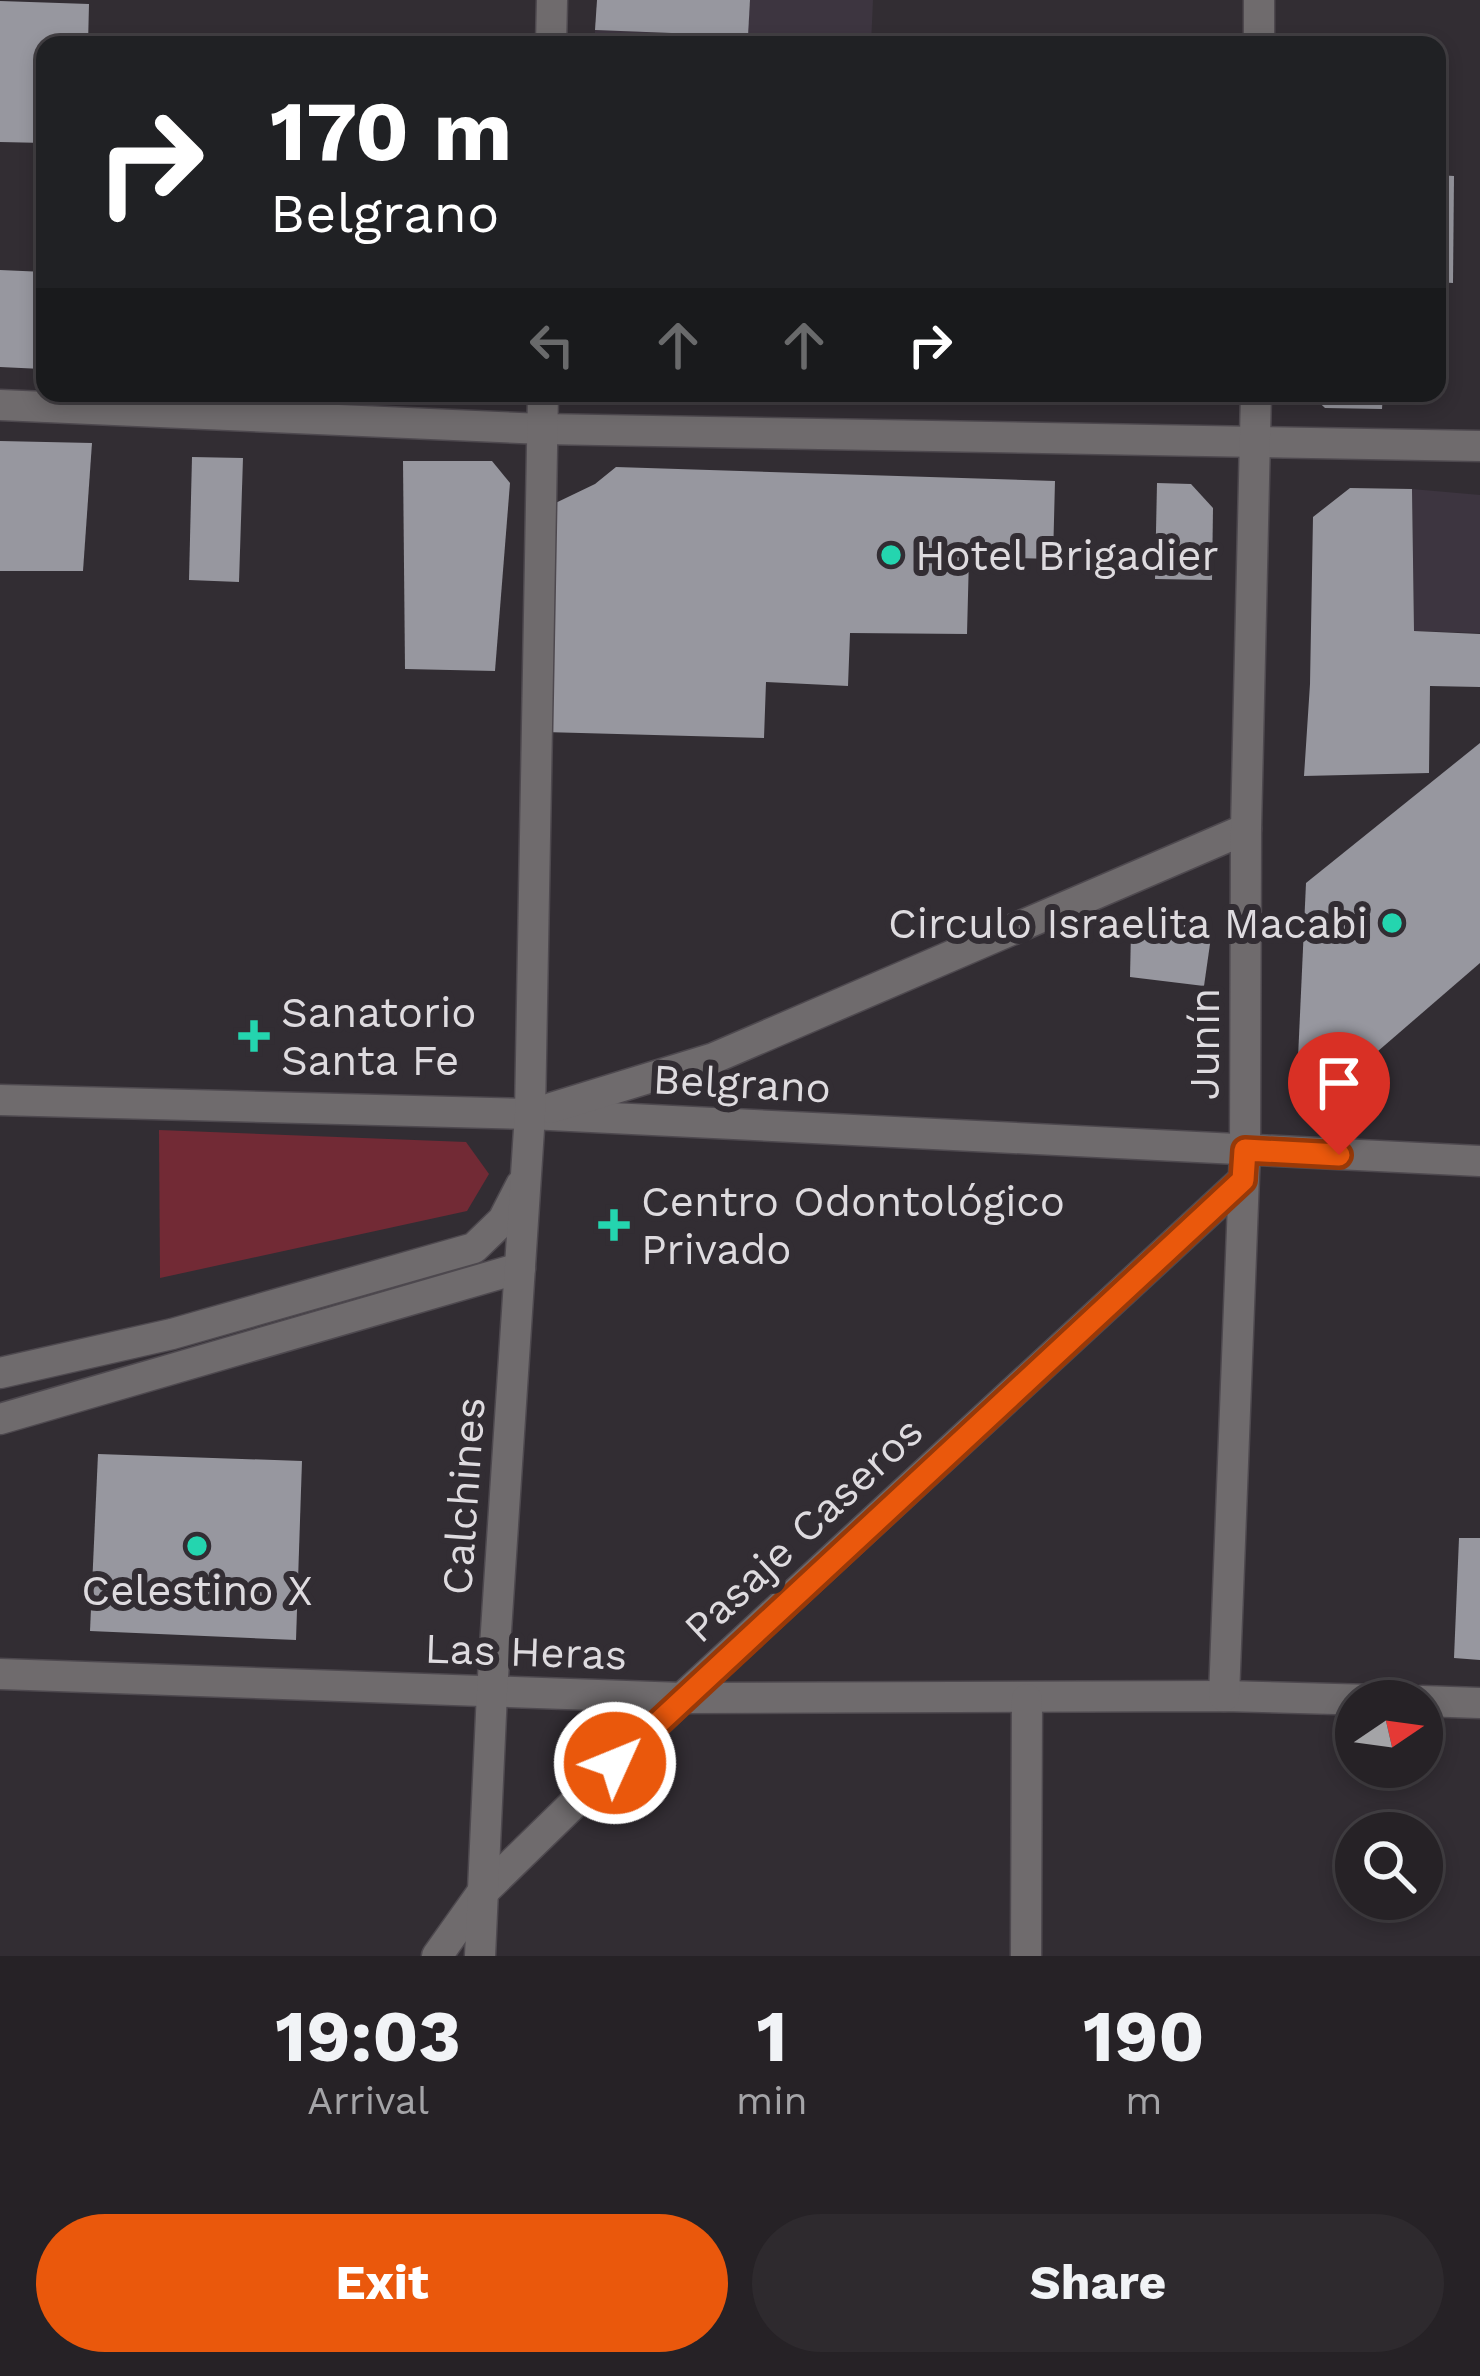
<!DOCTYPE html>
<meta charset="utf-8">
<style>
body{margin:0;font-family:"Work Sans",sans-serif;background:#2e2a2e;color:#f1f3f6;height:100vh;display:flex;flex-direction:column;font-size:45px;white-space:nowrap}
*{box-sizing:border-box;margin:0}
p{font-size:39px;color:#a4a4a7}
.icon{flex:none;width:66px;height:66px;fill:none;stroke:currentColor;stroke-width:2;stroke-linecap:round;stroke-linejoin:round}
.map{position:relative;height:1956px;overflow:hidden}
.side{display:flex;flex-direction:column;background:#262226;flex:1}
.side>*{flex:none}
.guide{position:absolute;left:36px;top:36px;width:1410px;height:366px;border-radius:24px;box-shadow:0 6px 18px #0003,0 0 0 3px #423f43;background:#202124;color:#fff;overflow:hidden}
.needle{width:78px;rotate:77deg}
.controls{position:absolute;left:1335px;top:1680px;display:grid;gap:24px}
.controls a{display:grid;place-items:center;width:108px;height:108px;border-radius:50%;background:#262226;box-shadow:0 6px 18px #0003,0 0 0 3px #423f43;font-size:60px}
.pin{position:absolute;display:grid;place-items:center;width:102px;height:102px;color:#fff;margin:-123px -51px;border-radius:50% 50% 50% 0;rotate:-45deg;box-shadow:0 0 12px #0007}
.pin .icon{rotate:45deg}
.me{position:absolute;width:132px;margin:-66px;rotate:46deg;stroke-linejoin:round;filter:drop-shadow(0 0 9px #0008)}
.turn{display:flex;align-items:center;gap:42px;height:252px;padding:0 36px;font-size:54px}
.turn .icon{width:156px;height:156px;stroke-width:2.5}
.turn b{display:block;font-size:84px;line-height:102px}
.lanes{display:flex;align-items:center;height:114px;padding:0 36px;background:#0003;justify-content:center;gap:60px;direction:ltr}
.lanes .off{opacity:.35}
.eta{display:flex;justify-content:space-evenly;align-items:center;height:204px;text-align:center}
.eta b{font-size:72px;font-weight:700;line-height:84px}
.primary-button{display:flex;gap:24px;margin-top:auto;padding:24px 36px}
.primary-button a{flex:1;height:138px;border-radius:72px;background:#ea580c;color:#fff;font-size:48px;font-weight:700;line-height:138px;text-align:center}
.primary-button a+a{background:#2e2a2e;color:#f1f3f6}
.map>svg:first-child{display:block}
.built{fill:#3d3540}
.green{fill:#722a35}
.building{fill:#97979f}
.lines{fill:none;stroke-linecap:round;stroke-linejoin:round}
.minor-casing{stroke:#4e494f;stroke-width:33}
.minor{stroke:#6f6b6d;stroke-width:30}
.route-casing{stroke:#983908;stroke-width:30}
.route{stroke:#ea580c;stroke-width:21}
.poi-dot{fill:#24d5af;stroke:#322d33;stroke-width:4.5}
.labels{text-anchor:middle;stroke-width:12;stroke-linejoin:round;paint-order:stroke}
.poi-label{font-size:42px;fill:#dedbdf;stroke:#322d33;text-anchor:start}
.street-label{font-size:42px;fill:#dedbdf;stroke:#322d33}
</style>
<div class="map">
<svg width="1480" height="1956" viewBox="0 0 1480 1956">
<rect width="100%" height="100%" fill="#322d33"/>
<g class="built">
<path d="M750 0H873L871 45H595V30L747 36Z"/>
<path d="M1412 489 1480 495V633L1414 631Z"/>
</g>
<path class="green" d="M159 1130 466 1142 489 1174 467 1211 160 1278Z"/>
<g class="building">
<path d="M597 0H750L748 36 595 30Z"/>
<path d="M0 1 89 4 88 45H45V143L0 142Z"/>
<path d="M1437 175 1454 176 1453 283 1437 282Z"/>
<path d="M0 270 45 272 42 369 0 367Z"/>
<path d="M1309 393H1383L1382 409 1325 408Z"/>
<path d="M0 441 92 443 83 571H0Z"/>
<path d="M192 457 243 458 239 582 189 580Z"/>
<path d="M403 461H492L510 483 495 671 405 669Z"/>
<path d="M616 467 1055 481 1053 559 969 557 967 634 850 633 848 686 766 682 764 738 544 732 543 509 595 484Z"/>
<path d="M1157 483 1191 484 1213 508 1212 580 1155 579Z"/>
<path d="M1350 488 1412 489 1414 631 1480 634V687L1430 686 1429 773 1304 776 1310 684 1313 517Z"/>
<path d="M1480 743V963L1326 1096 1298 1058 1306 883Z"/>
<path d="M1164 912 1212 930 1204 986 1130 977 1131 931Z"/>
<path d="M98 1454 302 1461 296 1640 90 1631Z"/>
<path d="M1459 1538H1480V1660L1454 1658Z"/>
</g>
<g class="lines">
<defs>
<g id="minor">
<path d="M551 45 552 0"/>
<path d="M1259 45V0"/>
<path d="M0 405 543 429 1480 446"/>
<path d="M0 1100 530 1114 1480 1161"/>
<path d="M551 1108 714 1058 1246 829"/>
<path d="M0 1373 172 1334 474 1248 503 1220 521 1185"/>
<path d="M0 1419 520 1268"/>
<path d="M0 1674 682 1698 1224 1696 1410 1701"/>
<path d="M1224 1696 1245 1151 1246 829 1256 393"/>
<path d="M1422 1701 1480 1703"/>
<path d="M437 1956 481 1894 682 1698 1243 1180"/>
<path d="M480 1956 492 1692 530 1114 543 393"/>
<path d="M1026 1956 1027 1699"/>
</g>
</defs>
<use href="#minor" class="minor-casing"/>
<use href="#minor" class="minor"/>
</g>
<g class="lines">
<defs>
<path id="route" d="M615 1763 1243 1180 1245 1150 1339 1155"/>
</defs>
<use href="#route" class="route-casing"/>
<use href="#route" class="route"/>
</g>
<g class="poi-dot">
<circle cx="891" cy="555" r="12"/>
<circle cx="1392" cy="923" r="12"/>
<path d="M248 1018h12v12h12v12h-12v12h-12v-12h-12v-12h12z"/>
<path d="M608 1207h12v12h12v12h-12v12h-12v-12h-12v-12h12z"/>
<circle cx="197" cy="1546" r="12"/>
</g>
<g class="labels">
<g class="poi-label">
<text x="915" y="570">Hotel Brigadier</text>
<text x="1368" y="938" text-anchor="end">Circulo Israelita Macabi</text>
<text x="281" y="1027">Sanatorio<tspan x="281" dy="48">Santa Fe</tspan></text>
<text x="641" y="1216">Centro Odontológico<tspan x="641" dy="48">Privado</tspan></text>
<text x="197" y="1605" text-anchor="middle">Celestino X</text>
</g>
<g class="street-label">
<text transform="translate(1204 1044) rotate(-90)" y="15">Junín</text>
<text transform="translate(742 1083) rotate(3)" y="15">Belgrano</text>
<text transform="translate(463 1496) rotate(-86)" y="15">Calchines</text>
<text transform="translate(803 1529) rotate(-43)" y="15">Pasaje Caseros</text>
<text transform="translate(526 1651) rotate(2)" y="15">Las Heras</text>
</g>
</g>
</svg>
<div class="controls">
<a><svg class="needle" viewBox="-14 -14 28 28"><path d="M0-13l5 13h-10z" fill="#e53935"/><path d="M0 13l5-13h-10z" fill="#a4a4a7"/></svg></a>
<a><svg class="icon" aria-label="search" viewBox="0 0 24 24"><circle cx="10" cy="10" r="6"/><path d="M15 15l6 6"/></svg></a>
</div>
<div class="pin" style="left:1339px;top:1155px;background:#d93025"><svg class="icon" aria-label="arrive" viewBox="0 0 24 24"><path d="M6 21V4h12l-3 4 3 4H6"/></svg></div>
<svg class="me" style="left:615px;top:1763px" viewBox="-20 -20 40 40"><circle r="17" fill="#ea580c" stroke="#fff" stroke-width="3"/><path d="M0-11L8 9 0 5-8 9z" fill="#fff"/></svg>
<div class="guide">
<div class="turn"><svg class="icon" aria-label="right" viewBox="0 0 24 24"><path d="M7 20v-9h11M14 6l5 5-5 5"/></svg><div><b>170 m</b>Belgrano</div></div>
<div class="lanes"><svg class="icon off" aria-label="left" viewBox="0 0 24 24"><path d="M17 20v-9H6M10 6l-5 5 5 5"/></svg><svg class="icon off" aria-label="ahead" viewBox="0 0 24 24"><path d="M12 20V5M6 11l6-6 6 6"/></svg><svg class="icon off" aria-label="ahead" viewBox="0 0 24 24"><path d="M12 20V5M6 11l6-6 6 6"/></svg><svg class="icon" aria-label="right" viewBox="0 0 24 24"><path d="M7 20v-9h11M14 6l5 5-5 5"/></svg></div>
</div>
</div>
<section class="side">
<div class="eta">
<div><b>19:03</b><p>Arrival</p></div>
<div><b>1</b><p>min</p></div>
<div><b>190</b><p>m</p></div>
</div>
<div class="primary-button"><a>Exit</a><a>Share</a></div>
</section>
